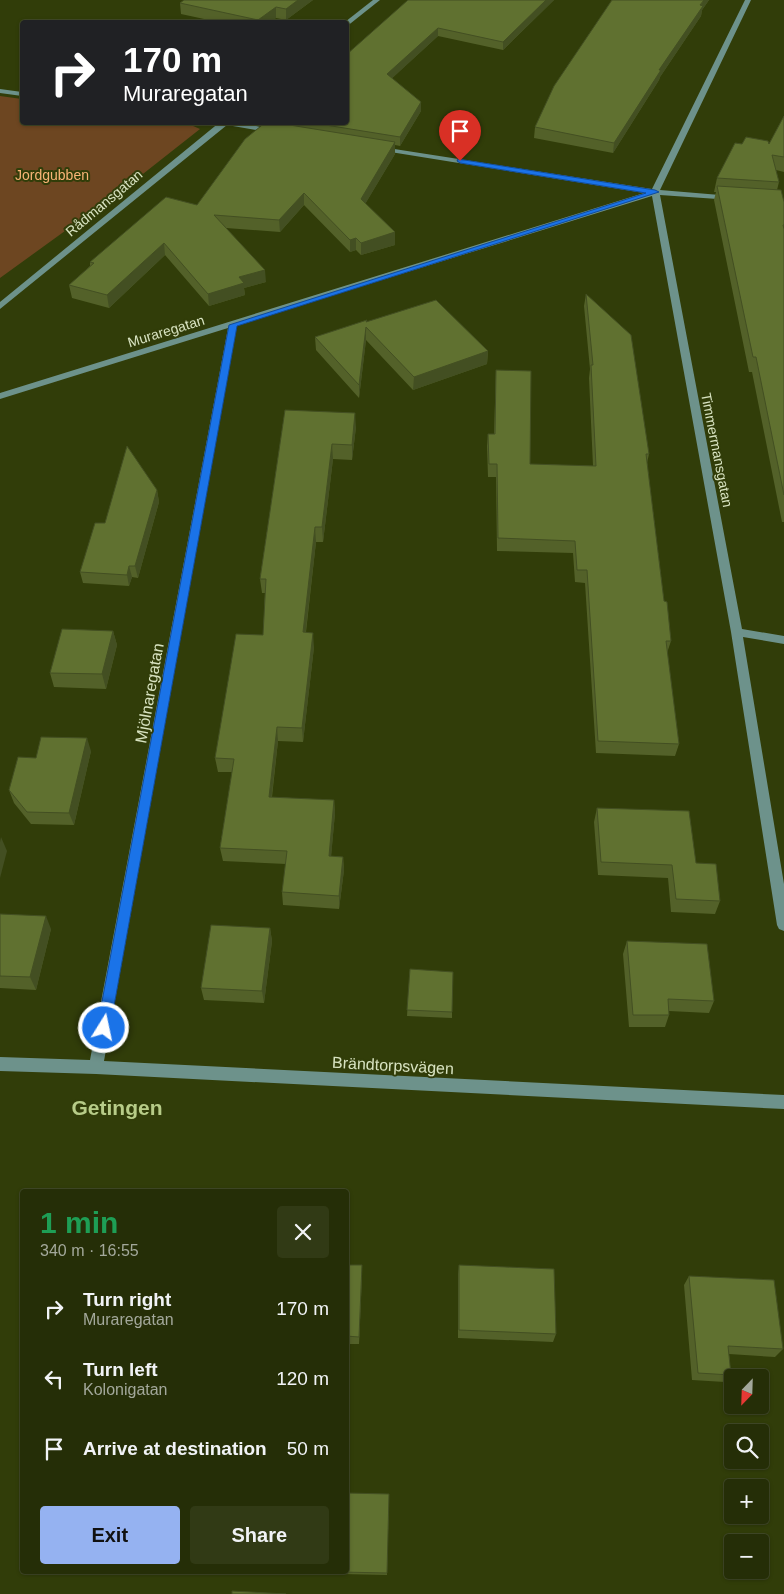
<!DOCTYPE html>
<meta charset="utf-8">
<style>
body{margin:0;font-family:Arial,sans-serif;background:#313a15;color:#f1f3f6;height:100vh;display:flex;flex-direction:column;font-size:19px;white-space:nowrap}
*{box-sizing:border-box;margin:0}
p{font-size:16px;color:#a3a89b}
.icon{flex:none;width:28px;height:28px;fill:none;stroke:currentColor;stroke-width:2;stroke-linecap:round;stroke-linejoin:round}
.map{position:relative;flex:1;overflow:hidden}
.panel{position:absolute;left:20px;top:1189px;width:329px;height:385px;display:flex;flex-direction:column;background:#252e07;border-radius:5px;box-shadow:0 1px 4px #0004,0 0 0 1px #424a28}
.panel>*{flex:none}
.guide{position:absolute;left:20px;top:20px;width:329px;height:105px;border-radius:5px;box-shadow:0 1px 4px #0004,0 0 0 1px #424a28;background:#202124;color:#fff;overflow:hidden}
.needle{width:32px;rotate:203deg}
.controls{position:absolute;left:724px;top:1369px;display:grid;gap:10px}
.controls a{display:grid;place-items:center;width:45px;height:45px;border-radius:5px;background:#252e07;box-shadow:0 1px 4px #0004,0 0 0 1px #424a28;font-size:25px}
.pin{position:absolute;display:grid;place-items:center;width:42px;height:42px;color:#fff;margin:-51px -21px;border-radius:50% 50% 50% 0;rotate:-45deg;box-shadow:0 0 5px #0007}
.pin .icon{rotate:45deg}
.me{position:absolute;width:55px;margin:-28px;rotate:10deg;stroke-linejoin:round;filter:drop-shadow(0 0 4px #0008)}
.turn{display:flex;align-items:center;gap:18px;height:105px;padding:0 20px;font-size:22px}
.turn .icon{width:65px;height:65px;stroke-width:2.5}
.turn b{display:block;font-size:35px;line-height:42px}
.round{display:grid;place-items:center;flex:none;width:52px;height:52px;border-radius:5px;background:#313a15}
.overview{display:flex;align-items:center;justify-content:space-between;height:85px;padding:0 20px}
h1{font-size:30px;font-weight:600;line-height:38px;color:#1e9e55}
.action{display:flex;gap:10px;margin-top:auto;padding:10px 20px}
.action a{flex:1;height:58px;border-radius:5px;background:#95b2f1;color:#111;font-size:20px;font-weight:600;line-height:58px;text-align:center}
.action a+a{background:#313a15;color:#f1f3f6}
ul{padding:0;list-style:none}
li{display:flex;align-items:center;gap:15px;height:70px;padding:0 20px}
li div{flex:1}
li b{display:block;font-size:19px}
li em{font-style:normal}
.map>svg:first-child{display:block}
.green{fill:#6d4621}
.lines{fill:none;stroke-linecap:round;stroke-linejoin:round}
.minor{fill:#6d928b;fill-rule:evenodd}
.wall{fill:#536129}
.shaded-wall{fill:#434f22}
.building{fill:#607130;stroke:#434f22}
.route{fill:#1a73e8;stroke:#114b97}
.labels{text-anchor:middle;stroke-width:4;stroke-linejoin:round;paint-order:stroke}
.far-park-label{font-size:14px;fill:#f9b477;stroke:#313d09}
.far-street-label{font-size:14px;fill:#d8e3c1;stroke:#313d09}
.street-label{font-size:16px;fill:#d8e3c1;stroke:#313d09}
.district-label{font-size:21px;font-weight:bold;fill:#b7cc88;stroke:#313d09}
</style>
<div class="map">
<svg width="784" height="1594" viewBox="0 0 784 1594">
<rect width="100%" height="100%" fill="#313d09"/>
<path class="green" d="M0 96 22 99V122H184L200 129 134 181 0 278Z"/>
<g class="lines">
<g class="minor">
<path d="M373 0H380L346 27 345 22Z"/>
<path d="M745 0H751L660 190 732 196 736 198 732 200 660 195 742 629 784 636V644L743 637 784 884V931L779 929 777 925 731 632 652 196 237 325 104 1061 784 1095V1109L96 1074 0 1071V1057L90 1060 228 328 0 399V393L644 193 378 150H375V146L652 189Z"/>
<path d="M0 89 22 92V96L0 93Z"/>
<path d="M220 122H239L278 131 274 133 227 125 0 309V302Z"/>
</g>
</g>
<g class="wall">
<path d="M313 0 286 20 276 18 270 22H218L181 14 180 3Z"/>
<path d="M408 0H554L503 50 438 36 392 78 421 111 400 146 395 145V154L365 204 395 245 361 255 356 250 350 252 304 205 280 232 226 228 266 282 244 288 245 295 209 306 165 255 109 308 72 298 69 285 90 266V262L197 205 276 122H346Z"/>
<path d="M612 0H709L702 10 701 16 660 77 659 80 613 153 534 138 535 127Z"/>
<path d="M784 116V172L776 170 779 182 777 190 784 202V522H782L752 372H749L714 200 716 192H714L717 178 769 144Z"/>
<path d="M586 294 649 454 647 463 664 601 671 641 667 653 679 744 675 756 596 753 585 583 575 582 573 553 497 551 496 477H488L487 446 488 434H494L496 370 530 464 593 466 589 378 590 369 584 306Z"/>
<path d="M367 322 488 351 487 364 413 390 366 340 359 398 316 350 315 337Z"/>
<path d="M285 410 356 427 352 460 333 459 323 542H316L306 632 314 647 303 742 278 741 272 797 334 800 335 813 331 856 343 857 344 870 339 909 283 905 282 892 286 864 223 861 220 848 232 772H218L215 758 263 635 265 593H262L260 579Z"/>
<path d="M157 490 159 502 138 578 132 577 129 586 83 583 80 572 105 523Z"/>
<path d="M113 631 117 645 106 689 54 687 50 673Z"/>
<path d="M91 751 74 825 31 824 14 803 9 790Z"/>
<path d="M597 808 696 863 720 901 715 914 671 912 668 878 598 875 594 822Z"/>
<path d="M0 914 51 929 36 990 0 988Z"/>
<path d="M270 928 272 941 264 1003 204 1000 201 988Z"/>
<path d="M627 941 714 1001 709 1013 669 1011V1015L665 1027H629L623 954Z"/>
<path d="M410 969 452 1012V1018L407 1016Z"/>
<path d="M346 1265 362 1274 359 1344H346Z"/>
<path d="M459 1265 556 1334 553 1342 458 1338V1274Z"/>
<path d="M689 1276 783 1349 775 1357 729 1354 731 1375 725 1382 692 1380 684 1285Z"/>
<path d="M389 1494 387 1575 341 1574V1571Z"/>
</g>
<g class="shaded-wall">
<path d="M298 0H313L286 20V9Z"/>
<path d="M546 0H554L503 50V42Z"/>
<path d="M704 0H709L702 10 701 16 660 77 659 80 613 153 614 143 659 70Z"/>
<path d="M276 7V18L270 22H258V20Z"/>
<path d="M438 28V36L387 83V74Z"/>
<path d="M421 102V111L400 146V137Z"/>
<path d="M395 142V154L361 211V199Z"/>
<path d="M304 193V205L280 232 279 220Z"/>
<path d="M395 232V245L361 255V243Z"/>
<path d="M356 238V250L350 252V240Z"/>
<path d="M164 243 165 255 109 308 107 295Z"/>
<path d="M265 270 266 282 244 288 245 295 209 306 208 294 239 277Z"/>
<path d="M366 327V340L359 398V385Z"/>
<path d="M488 351 487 364 413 390 414 377Z"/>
<path d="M355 413 356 427 352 460V445Z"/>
<path d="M332 444 333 459 323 542 322 527Z"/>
<path d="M157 490 159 502 138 578 135 566Z"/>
<path d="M315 527 316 542 304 646 303 632Z"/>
<path d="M129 566 132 577 129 586 127 575Z"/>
<path d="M113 631 117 645 106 689 102 674Z"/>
<path d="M313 633 314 647 303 742 302 728Z"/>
<path d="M277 727 278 741 270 810 269 797Z"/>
<path d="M87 738 91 751 74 825 69 813Z"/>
<path d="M334 800 335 813 330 869 329 856Z"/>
<path d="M1 837 7 851 0 878V842Z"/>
<path d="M343 857 344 870 339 909V896Z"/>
<path d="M46 916 51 929 36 990 30 977Z"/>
<path d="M270 928 272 941 264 1003 262 991Z"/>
<path d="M362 1265V1274L359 1344V1337Z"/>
</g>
<g class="building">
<path d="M184 0H298L286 9 276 7 258 20 180 3Z"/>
<path d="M408 0H546L503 42 438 28 387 74 421 102 400 137 307 122H346V55Z"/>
<path d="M612 0H704L700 5 703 6 659 70H661L614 143 535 127 554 86Z"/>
<path d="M784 116V157L772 155 779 182 717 178 735 143 742 144 746 137 768 141 769 144Z"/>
<path d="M266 122H271L395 142 361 199 395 232 361 243 356 238 350 240 304 193 279 220 214 215 265 270 239 277 244 283 208 294 164 243 107 295 69 285 94 263 90 262 166 197 197 205 245 139Z"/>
<path d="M717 186 781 190 784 202V225H783L784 229V495L756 357H753Z"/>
<path d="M586 294 631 335 649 454H646L664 601 667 602 671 641H666L679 744 598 741 587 570H577L575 541 498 538 497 464H489L488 434H495L496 370 531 371 530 464 596 466 591 365H593Z"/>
<path d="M436 300 488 351 414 377 366 327 359 385 315 337 367 320 366 322Z"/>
<path d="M285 410 355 413 352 445 332 444 322 527H315L303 632 313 633 302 728 277 727 269 797 334 800 329 856 343 857 339 896 282 892 287 851 220 848 234 759 215 758 236 634 263 635 266 579H260Z"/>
<path d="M127 446 157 490 135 566H129L127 575 80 572 95 523H105Z"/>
<path d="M62 629 113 631 102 674 50 673Z"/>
<path d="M41 737 87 738 69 813 27 812 9 790 18 757 36 758Z"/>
<path d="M597 808 689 811 696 863 716 864 720 901 676 899 672 865 601 862Z"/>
<path d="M0 914 46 916 30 977 0 976Z"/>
<path d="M211 925 270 928 262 991 201 988Z"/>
<path d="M627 941 707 944 714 1001 668 999 669 1015H633Z"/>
<path d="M410 969 453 972 452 1012 407 1010Z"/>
<path d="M346 1265H362L359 1337 346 1336Z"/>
<path d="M459 1265 554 1269 556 1334 459 1330Z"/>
<path d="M689 1276 774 1280 783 1349 728 1346 731 1375 698 1373Z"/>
<path d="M346 1493 389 1494 387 1573 341 1572 346 1571Z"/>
<path d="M232 1591 286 1594H232Z"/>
</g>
<path class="route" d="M458 159 655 190 659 192 237 326 110 1028 108 1032 104 1034 99 1032 97 1028 229 325 646 193 460 163 457 161Z"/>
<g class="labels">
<g class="far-park-label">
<text x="52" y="180">Jordgubben</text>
</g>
<g class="far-street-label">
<text transform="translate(104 203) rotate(-40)" y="5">Rådmansgatan</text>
<text transform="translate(166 331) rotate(-17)" y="5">Muraregatan</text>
<text transform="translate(717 450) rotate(79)" y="5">Timmermansgatan</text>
</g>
<g class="street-label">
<text transform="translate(149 693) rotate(-80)" y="6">Mjölnaregatan</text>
<text transform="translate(393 1065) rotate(3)" y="6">Brändtorpsvägen</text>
</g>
<g class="district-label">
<text x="117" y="1115">Getingen</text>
</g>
</g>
</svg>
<div class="controls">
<a><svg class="needle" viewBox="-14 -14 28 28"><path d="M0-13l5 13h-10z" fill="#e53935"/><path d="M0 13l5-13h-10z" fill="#a3a89b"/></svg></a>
<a><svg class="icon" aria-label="search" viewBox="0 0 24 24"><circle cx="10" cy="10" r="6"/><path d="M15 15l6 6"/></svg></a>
<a>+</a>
<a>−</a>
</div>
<div class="pin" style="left:460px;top:161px;background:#d93025"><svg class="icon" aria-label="arrive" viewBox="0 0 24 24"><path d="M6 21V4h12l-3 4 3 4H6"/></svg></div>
<svg class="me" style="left:104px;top:1028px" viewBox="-20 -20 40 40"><circle r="17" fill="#1a73e8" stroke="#fff" stroke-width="3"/><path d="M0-11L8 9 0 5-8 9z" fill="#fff"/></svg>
<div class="guide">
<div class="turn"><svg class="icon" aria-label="right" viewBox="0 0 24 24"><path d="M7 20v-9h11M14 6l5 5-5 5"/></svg><div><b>170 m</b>Muraregatan</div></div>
</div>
<section class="panel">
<div class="overview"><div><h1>1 min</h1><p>340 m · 16:55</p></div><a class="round"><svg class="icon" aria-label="close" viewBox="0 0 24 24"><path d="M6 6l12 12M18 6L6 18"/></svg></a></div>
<ul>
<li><svg class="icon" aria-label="right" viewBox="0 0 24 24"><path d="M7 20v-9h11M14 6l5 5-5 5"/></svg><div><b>Turn right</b><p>Muraregatan</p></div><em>170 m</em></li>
<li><svg class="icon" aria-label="left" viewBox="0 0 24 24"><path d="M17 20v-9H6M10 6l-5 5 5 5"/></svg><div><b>Turn left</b><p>Kolonigatan</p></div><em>120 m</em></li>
<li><svg class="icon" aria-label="arrive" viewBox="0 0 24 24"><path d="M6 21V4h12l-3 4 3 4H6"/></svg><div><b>Arrive at destination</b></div><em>50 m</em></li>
</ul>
<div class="action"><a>Exit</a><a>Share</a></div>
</section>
</div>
